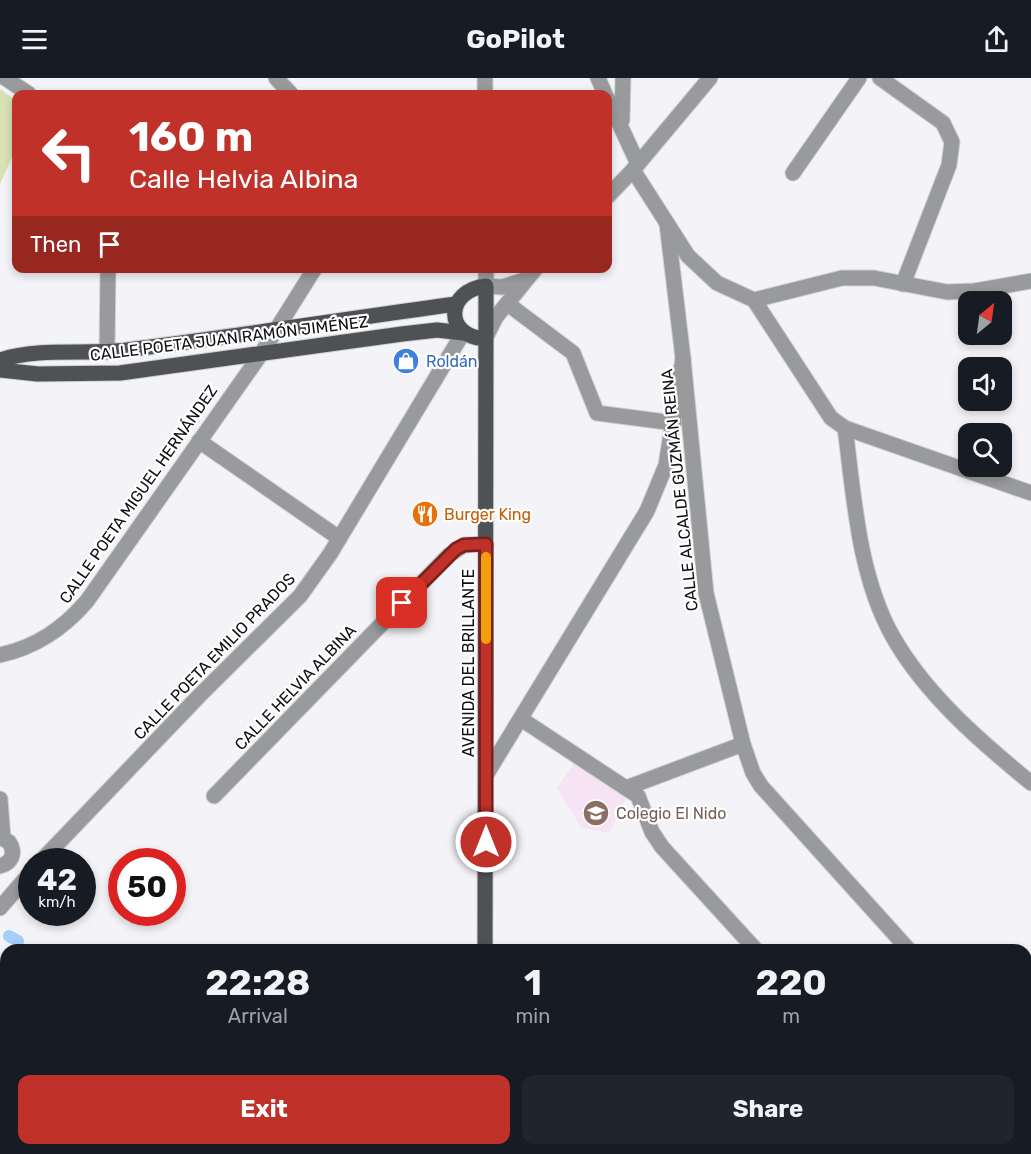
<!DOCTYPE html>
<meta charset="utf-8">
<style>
body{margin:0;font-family:Rubik,sans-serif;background:#20242c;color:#f1f3f6;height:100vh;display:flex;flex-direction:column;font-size:22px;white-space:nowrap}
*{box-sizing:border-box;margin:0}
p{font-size:20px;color:#9ea1a6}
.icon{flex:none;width:33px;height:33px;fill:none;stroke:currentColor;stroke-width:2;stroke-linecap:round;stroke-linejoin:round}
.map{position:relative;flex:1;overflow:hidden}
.panel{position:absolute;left:0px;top:866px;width:1032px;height:212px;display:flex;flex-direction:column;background:#171b24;border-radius:18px 18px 0 0;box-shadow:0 3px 9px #0003}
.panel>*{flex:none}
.top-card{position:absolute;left:12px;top:12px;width:600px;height:183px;border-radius:12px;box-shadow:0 3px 9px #0003;background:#bf3129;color:#fff;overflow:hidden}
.needle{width:39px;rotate:29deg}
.buttons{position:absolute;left:958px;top:213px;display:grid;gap:12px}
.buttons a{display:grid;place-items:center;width:54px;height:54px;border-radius:12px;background:#171b24;box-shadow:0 3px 9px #0003;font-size:30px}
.speed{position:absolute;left:18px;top:770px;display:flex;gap:12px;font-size:30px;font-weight:700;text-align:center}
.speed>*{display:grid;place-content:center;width:78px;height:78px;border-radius:50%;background:#171b24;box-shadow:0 3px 9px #0003;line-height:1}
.speed small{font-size:15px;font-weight:400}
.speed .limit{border:9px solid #d22;background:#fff;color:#111}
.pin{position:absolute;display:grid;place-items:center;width:51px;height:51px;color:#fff;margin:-26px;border-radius:12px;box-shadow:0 3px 9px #0006}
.me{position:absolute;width:66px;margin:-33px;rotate:0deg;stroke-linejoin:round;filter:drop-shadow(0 0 4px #0008)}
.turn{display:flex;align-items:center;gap:21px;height:126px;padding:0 18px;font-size:27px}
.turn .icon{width:78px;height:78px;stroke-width:2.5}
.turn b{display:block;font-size:42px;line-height:51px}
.then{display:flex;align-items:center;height:57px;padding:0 18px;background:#0003;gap:12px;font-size:22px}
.eta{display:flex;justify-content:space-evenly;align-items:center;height:102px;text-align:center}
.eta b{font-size:36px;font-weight:700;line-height:42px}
.primary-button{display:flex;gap:12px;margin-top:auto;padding:12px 18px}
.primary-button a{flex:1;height:69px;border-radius:12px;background:#bf3129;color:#fff;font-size:24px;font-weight:700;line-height:69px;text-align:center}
.primary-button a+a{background:#20242c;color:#f1f3f6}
header{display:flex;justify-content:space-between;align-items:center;height:78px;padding:0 18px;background:#171b24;font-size:27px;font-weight:700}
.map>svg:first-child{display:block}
.education{fill:#f6e3f4}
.green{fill:#d7e1b1}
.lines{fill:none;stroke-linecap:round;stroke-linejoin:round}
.canal{stroke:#a5cefa;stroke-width:12}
.minor-casing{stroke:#d0cfd3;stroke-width:17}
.major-casing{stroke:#d0cfd3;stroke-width:17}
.minor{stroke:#999a9c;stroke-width:15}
.major{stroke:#4f5255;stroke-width:15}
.route-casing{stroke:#7c201b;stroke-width:15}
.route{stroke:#bf3129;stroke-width:10}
.slow{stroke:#f59e0b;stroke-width:10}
.labels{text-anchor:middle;stroke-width:4.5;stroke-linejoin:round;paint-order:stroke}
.street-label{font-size:16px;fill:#100f11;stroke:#fff}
.shop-label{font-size:16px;fill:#366cbe;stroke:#fff;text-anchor:start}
.food-label{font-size:16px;fill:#c56008;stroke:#fff;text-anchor:start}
.education-label{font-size:16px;fill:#785e54;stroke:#fff;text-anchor:start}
</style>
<header><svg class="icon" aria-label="menu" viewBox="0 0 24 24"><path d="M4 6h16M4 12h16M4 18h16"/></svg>GoPilot<svg class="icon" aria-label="share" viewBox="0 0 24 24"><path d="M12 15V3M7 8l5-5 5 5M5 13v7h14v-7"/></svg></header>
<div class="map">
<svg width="1031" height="1076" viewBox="0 0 1031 1076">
<rect width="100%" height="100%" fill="#f4f3f8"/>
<g class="education">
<path d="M575 684 627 719 609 755 582 750 557 710Z"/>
<path d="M1026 1061 1031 1069V1076H800L777 1071H1026Z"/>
</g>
<path class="green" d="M0 11 16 22V70L0 106Z"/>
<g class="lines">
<path class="canal" d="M9 858 18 863"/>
<defs>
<g id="minor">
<path d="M5 0 29 16"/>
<path d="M276 0 291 16"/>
<path d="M485 0V16"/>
<path d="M598 0 605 16"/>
<path d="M880 0 943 45 952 64 949 87 903 206"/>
<path d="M608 21 638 86"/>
<path d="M622 42 623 0"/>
<path d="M633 92 688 178 717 205 754 222 831 340 845 350 1031 415"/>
<path d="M793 95 859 0"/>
<path d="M608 118 633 92 710 0"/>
<path d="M486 190V208L502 209 525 202"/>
<path d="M754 222 842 200H874L947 214 974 213 1031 203"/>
<path d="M508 226 573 275 597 335 674 345"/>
<path d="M485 261 496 239 536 190"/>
<path d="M107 274 108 190"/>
<path d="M683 280 706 515 743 666 753 695 761 708 909 872"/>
<path d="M845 350C854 418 858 497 893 559 926 617 981 664 1031 705"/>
<path d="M199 363 339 460"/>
<path d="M0 577C36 569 63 551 87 523L261 276 315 190"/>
<path d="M521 641 638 718 652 754 662 769 756 872"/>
<path d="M486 697 647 433 666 387 683 280 667 146"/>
<path d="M626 710 743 666"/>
<path d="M214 718 449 477 464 467 486 466"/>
<path d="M0 721 3 760"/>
<path d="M0 759 9 764C16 775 12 785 0 788"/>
<path d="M41 783 199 618 300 518 330 476 463 255"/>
<path d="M0 830 32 793"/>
<path d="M1026 959 1031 960"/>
<path d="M139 1071V1076"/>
<path d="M648 1071V1076"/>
<path d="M708 1071 738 1076"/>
<path d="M342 1076V1071"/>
</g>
<g id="major">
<path d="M0 282C40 269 85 277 127 272 237 258 347 241 456 226"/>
<path d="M0 292 38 296 120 295 402 256 437 252 463 255"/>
<path d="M485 872 486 208C446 212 443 258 485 261"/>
<path d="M0 1069H6"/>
<path d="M483 1071V1076"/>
</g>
</defs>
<use href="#minor" class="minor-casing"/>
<use href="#major" class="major-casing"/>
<use href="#minor" class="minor"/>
<use href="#major" class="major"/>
</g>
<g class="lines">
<defs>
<path id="route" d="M402 525 456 471 464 467 486 466V764"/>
</defs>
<use href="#route" class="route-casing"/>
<use href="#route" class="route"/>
<path class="slow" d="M486 561V479"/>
</g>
<defs>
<symbol id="shop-disc" viewBox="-11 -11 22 22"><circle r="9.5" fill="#3f7fe0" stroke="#fff"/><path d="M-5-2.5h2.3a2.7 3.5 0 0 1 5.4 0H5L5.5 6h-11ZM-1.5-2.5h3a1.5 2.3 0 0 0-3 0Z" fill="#fff"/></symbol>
<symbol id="restaurant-disc" viewBox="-11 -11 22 22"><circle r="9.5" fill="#e8710a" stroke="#fff"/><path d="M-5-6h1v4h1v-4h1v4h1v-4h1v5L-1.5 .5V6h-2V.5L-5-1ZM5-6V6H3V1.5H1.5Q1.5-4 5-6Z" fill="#fff"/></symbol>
<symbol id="school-disc" viewBox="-11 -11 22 22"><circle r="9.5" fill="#8d6e63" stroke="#fff"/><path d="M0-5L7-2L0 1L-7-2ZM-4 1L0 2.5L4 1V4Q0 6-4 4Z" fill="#fff"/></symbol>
</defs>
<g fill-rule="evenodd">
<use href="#shop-disc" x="391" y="268" width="30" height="30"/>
<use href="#restaurant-disc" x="410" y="421" width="30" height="30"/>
<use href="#school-disc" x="581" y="720" width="30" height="30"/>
</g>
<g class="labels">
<g class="street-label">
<text transform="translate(229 260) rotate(-7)" y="6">CALLE POETA JUAN RAMÓN JIMÉNEZ</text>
<text transform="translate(679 412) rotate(-96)" y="6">CALLE ALCALDE GUZMÁN REINA</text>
<text transform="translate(138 416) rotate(-55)" y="6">CALLE POETA MIGUEL HERNÁNDEZ</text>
<text transform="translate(214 578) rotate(-46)" y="6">CALLE POETA EMILIO PRADOS</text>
<text transform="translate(468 585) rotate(-90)" y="6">AVENIDA DEL BRILLANTE</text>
<text transform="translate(295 609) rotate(-46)" y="6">CALLE HELVIA ALBINA</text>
</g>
<g class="shop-label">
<text x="426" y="289">Roldán</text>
</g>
<g class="food-label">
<text x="444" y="442">Burger King</text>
</g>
<g class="education-label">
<text x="616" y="741">Colegio El Nido</text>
</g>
</g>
</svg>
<div class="buttons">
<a><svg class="needle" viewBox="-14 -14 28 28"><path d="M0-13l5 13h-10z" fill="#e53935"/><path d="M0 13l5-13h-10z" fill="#9ea1a6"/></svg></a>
<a><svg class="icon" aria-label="sound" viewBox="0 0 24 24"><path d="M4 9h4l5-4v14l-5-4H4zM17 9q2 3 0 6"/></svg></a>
<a><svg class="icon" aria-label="search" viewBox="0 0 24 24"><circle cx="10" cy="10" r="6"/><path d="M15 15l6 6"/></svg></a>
</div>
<div class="speed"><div>42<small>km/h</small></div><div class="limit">50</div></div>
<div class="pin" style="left:402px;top:525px;background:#d93025"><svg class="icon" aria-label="arrive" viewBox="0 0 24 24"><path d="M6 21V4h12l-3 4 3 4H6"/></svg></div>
<svg class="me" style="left:486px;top:764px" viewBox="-20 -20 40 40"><circle r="17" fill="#bf3129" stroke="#fff" stroke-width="3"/><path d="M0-11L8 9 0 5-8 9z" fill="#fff"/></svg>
<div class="top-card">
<div class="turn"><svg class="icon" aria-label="left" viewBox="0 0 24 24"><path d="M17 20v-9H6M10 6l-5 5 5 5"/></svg><div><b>160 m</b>Calle Helvia Albina</div></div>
<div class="then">Then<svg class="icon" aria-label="arrive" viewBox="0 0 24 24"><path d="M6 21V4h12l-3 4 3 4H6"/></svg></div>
</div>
<section class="panel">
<div class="eta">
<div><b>22:28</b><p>Arrival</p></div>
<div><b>1</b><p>min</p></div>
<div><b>220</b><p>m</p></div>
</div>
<div class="primary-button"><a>Exit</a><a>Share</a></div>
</section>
</div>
